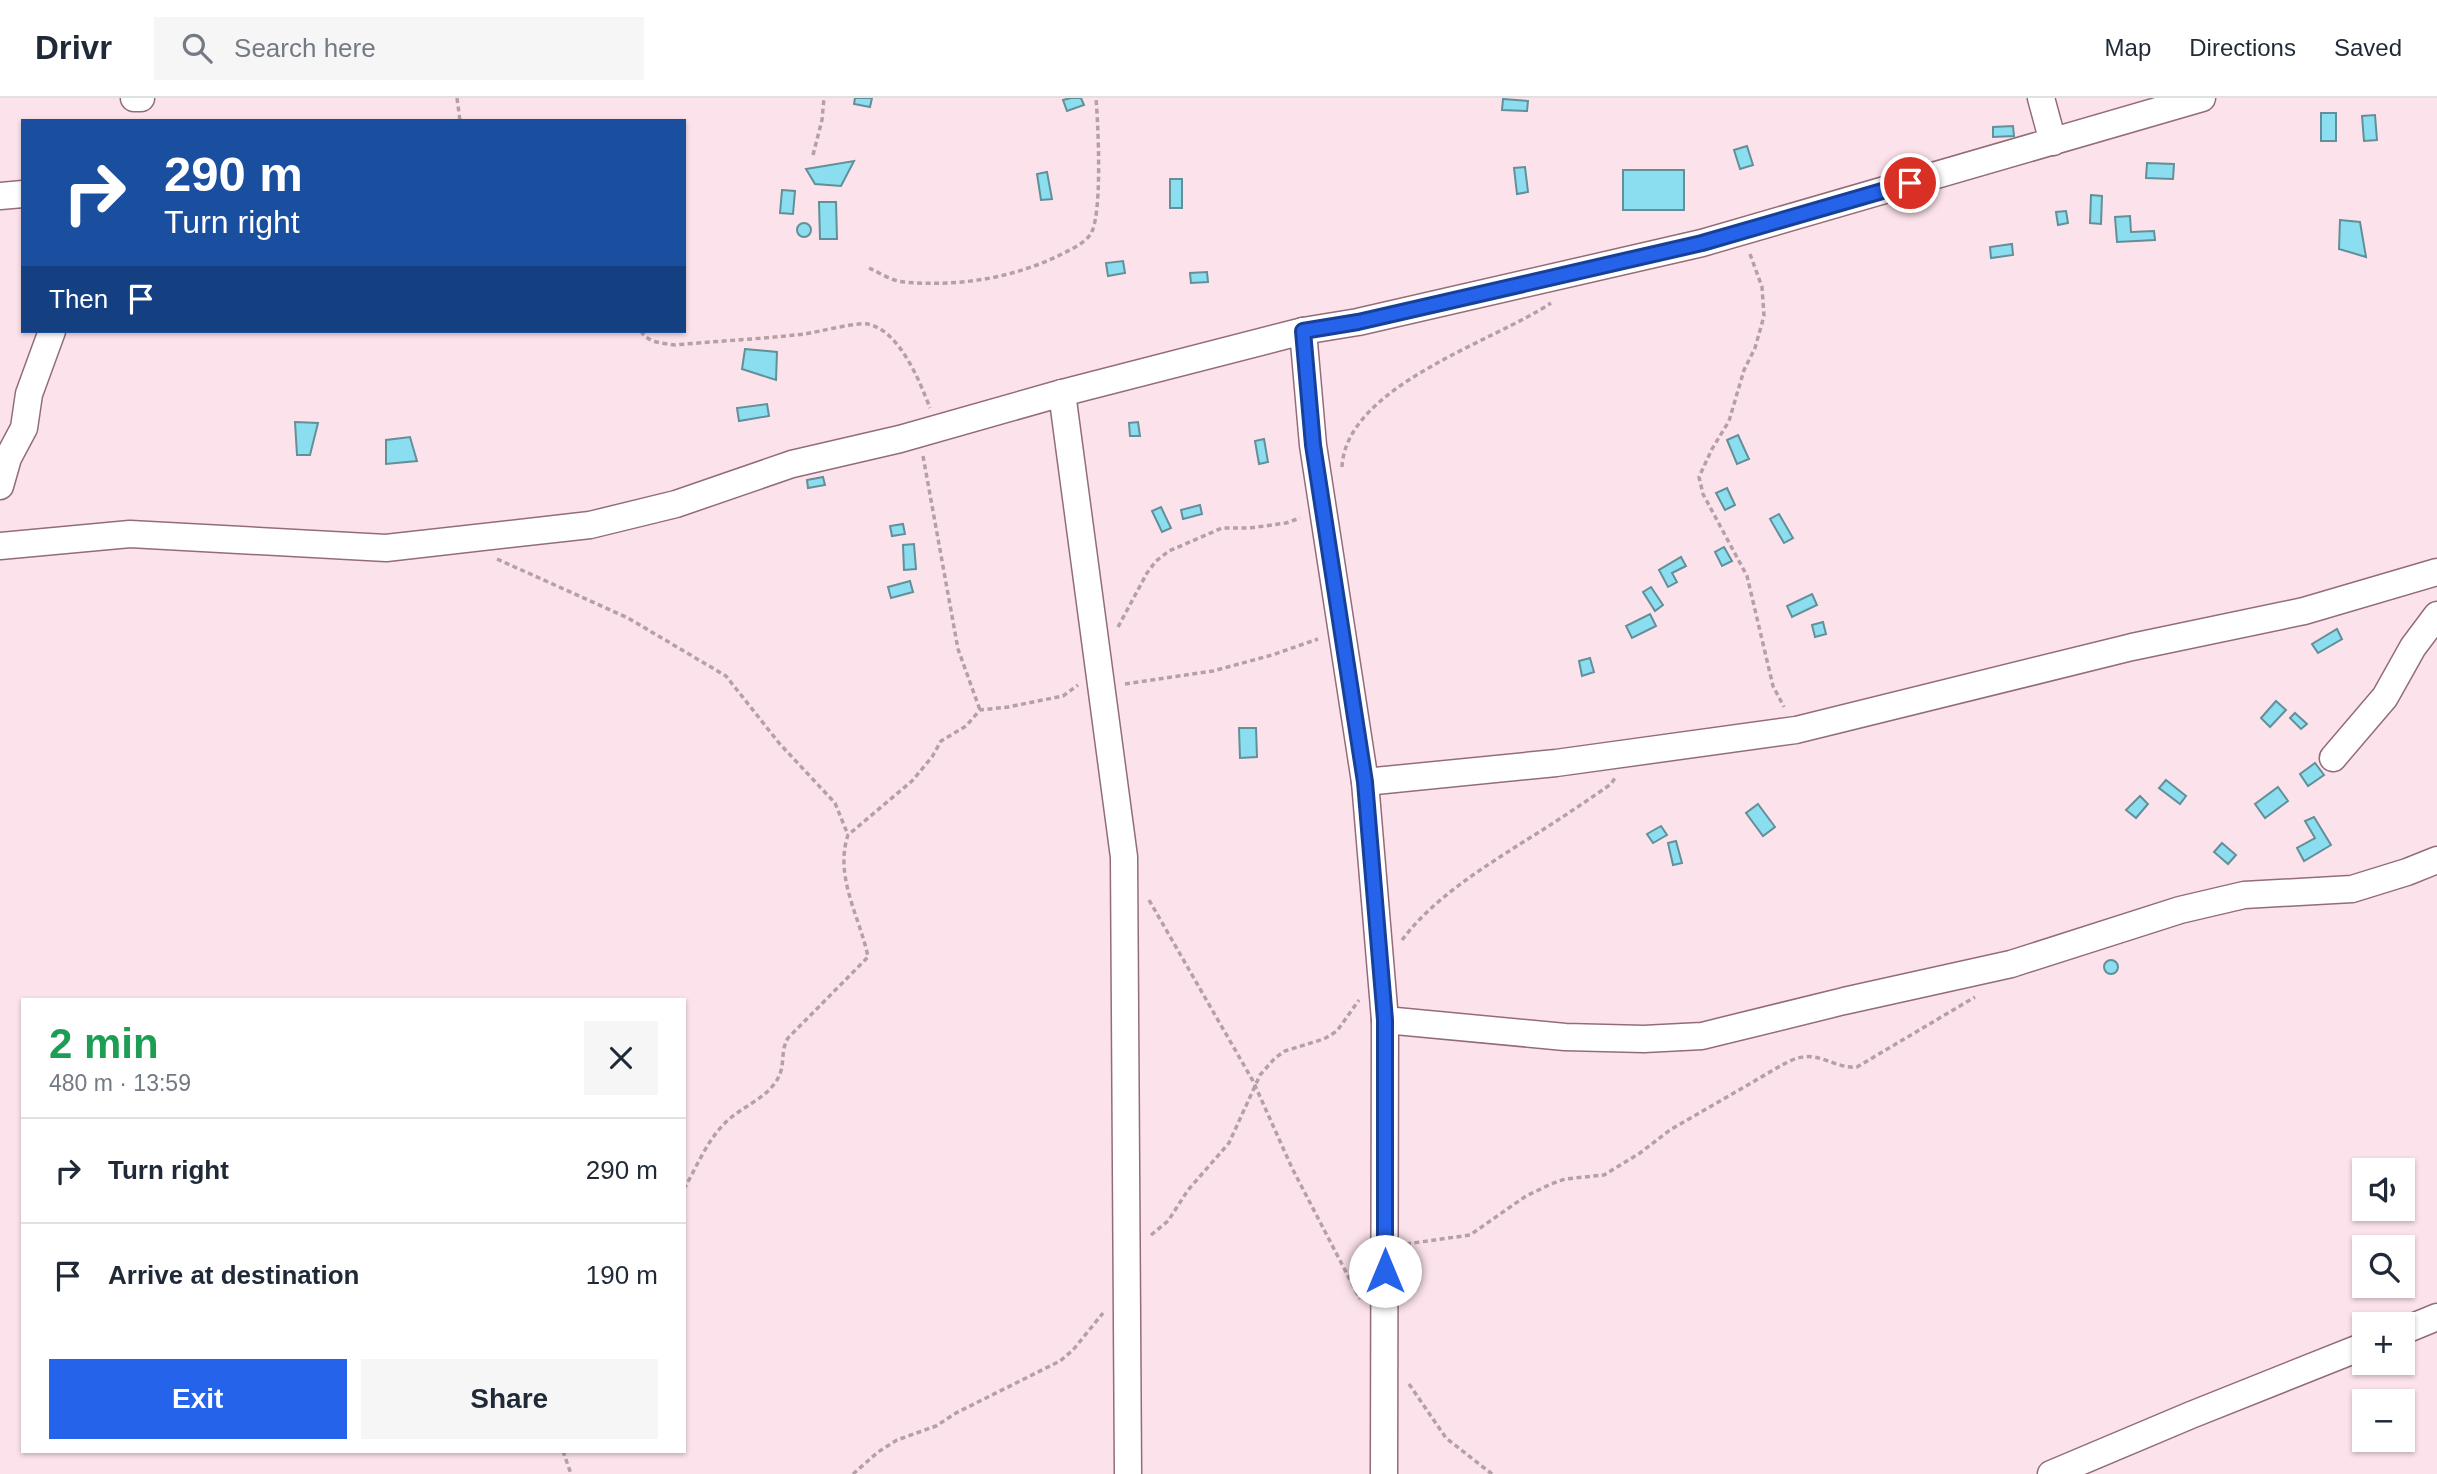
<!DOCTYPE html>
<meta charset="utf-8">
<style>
body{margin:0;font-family:Helvetica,sans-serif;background:#f6f6f7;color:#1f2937;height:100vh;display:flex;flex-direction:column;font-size:26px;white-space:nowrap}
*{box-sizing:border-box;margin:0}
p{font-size:23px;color:#747a83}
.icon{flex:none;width:38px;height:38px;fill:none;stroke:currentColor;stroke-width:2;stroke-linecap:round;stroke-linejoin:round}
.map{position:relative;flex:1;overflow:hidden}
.drawer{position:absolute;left:21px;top:900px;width:665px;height:455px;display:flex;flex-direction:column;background:#fff;border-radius:0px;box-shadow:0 2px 5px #0004}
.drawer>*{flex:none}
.guide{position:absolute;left:21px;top:21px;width:665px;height:214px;border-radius:0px;box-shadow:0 2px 5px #0004;background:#1a4fa0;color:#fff;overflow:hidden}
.buttons{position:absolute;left:2352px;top:1060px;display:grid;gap:14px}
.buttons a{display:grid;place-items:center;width:63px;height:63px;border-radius:0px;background:#fff;box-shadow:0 2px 5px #0004;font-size:35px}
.pin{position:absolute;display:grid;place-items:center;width:60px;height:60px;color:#fff;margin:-30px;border:4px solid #fff;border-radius:50%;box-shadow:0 2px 7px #0007}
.me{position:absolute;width:77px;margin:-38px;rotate:0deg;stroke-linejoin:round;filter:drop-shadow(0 0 5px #0008)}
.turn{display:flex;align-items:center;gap:24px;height:147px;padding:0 28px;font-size:32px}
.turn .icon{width:91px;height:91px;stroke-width:2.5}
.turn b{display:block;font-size:49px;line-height:60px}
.then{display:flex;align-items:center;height:66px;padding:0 28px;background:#0003;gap:14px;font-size:26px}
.round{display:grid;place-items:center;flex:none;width:74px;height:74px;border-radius:0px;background:#f6f6f7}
.headline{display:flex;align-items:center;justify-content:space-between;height:119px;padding:0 28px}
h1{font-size:42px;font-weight:700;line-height:52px;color:#1e9e55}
.cta{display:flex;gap:14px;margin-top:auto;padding:14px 28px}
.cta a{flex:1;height:80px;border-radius:0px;background:#2563eb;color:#fff;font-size:28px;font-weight:700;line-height:80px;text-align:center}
.cta a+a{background:#f6f6f7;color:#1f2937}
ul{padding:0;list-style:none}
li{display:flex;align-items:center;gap:21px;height:105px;padding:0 28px;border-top:2px solid #e0e1e3}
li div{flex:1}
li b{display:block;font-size:26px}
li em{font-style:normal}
header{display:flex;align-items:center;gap:42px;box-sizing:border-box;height:98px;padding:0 35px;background:#fff;border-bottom:2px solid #e0e1e3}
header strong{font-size:33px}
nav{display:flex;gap:38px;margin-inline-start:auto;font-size:24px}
.search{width:490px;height:63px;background:#f6f6f7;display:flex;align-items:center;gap:18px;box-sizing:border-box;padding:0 24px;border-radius:0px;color:#747a83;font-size:26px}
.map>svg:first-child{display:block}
.building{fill:#8bdeef;stroke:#638f98;stroke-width:2}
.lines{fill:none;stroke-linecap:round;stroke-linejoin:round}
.street-casing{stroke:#926d79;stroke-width:29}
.path{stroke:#b6a0a7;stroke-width:3.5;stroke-dasharray:5 3.5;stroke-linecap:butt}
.street{stroke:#fff;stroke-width:26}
.route-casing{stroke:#184099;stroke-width:18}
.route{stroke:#2563eb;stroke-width:12}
</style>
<header>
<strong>Drivr</strong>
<div class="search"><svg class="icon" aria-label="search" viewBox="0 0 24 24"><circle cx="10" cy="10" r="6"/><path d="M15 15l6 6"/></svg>Search here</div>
<nav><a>Map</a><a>Directions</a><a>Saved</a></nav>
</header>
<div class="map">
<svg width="2437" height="1376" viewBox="0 0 2437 1376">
<rect width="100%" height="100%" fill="#fce3eb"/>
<g class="building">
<path d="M855 0H872L870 9 854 6Z"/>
<path d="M1071 0H1081L1084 7 1067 13 1063 2Z"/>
<path d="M1503 1 1528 3 1527 13 1502 12Z"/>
<rect x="2321" y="15" width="15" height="28"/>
<path d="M2375 17 2377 42 2364 43 2362 18Z"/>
<path d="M2013 28 2014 38 1993 39V29Z"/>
<path d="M1747 48 1753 67 1740 71 1734 52Z"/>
<path d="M854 63 841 88 815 86 806 71Z"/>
<path d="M2147 65 2174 66 2173 81 2146 80Z"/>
<path d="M1525 69 1528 94 1517 96 1514 70Z"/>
<rect x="1623" y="72" width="61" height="40"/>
<path d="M1047 74 1052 101 1041 102 1037 76Z"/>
<rect x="1170" y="81" width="12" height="29"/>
<path d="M782 92 795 93 793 116 780 115Z"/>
<path d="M2091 97 2102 98 2101 126 2090 125Z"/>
<path d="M819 104H836L837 141H820Z"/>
<path d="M2066 113 2068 125 2058 127 2056 114Z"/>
<path d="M2130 118 2131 134 2154 133 2155 142 2117 144 2115 119Z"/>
<path d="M2340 122 2360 124 2366 159 2339 151Z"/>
<circle cx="804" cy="132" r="7"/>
<path d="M2012 146 2013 157 1991 160 1990 149Z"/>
<path d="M1123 163 1125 175 1108 178 1106 165Z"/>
<path d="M1207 174 1208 184 1191 185 1190 175Z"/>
<path d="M745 251 777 254 776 282 742 271Z"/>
<path d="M767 306 769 318 739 323 737 310Z"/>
<path d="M295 324 318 325 310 357H297Z"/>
<path d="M1138 324 1140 338H1130L1129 325Z"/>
<path d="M1738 337 1749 361 1737 366 1727 342Z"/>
<path d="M410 339 417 363 386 366V342Z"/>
<path d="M1264 341 1268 364 1259 366 1255 343Z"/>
<path d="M823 379 825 387 808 390 807 382Z"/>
<path d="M1727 390 1735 407 1725 412 1716 395Z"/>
<path d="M1200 407 1202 416 1183 421 1181 412Z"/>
<path d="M1161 409 1171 430 1162 434 1152 413Z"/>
<path d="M1779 416 1793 440 1784 445 1770 421Z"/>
<path d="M903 426 905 436 892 438 890 428Z"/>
<path d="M914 446 916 471 904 472 903 447Z"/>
<path d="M1724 449 1732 463 1722 468 1715 454Z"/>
<path d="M1681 459 1686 468 1672 475 1677 484 1668 489 1659 472Z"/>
<path d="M910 483 913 494 891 500 888 489Z"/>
<path d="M1651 489 1663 507 1655 513 1643 494Z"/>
<path d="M1812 496 1817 507 1792 519 1787 508Z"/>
<path d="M1650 516 1656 528 1632 540 1626 528Z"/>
<path d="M1823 524 1826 536 1815 539 1812 527Z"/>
<path d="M2337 531 2342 541 2318 555 2312 546Z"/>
<path d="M1590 560 1594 574 1582 578 1579 563Z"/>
<path d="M2276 603 2286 612 2270 629 2261 620Z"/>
<path d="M2295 615 2307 626 2301 631 2290 620Z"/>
<path d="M1239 630H1256L1257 659 1240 660Z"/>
<path d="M2315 665 2324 677 2308 688 2300 676Z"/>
<path d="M2166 682 2186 698 2180 706 2159 690Z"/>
<path d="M2278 689 2288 703 2265 720 2255 706Z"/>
<path d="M2140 698 2148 706 2136 720 2126 712Z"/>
<path d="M1758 706 1775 729 1763 738 1746 715Z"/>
<path d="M2314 719 2331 747 2304 763 2297 750 2315 740 2305 723Z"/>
<path d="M1661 728 1667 737 1653 745 1647 736Z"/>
<path d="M1676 743 1682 765 1673 767 1668 745Z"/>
<path d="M2222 745 2236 757 2228 766 2214 754Z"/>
<circle cx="2111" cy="869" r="7"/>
</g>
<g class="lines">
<defs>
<g id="street">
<path d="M134 0H141"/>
<path d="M2041 0 2053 44"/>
<path d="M0 98 23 96"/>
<path d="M1303 233 1313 347 1365 684 1385 922 1384 1376"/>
<path d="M1062 295 1124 759 1128 1376"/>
<path d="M0 388 8 360 24 330 29 296 52 233"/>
<path d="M0 448 130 436 386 450 590 427 676 406 792 366 900 341 1062 295 1303 233 1358 224 1702 145 2202 0"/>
<path d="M2333 660 2385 599 2413 549 2437 517"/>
<path d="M1365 684 1556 665 1796 632 2132 549 2304 513 2437 474"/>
<path d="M1385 922 1565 939 1644 941 1702 938 1844 903 2011 866 2180 812 2244 797 2352 791 2407 774 2437 762"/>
<path d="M2403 1233 2437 1219"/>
<path d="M2051 1376 2191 1317 2364 1248"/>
</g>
</defs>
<use href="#street" class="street-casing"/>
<g class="path">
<path d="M457 0 460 23"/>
<path d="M813 57 822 22 824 0"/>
<path d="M1750 156 1762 189 1764 218 1755 250 1744 272 1729 323 1712 351 1699 379 1703 396 1747 478 1773 588 1784 609"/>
<path d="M869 170C880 175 892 183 904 184 959 189 1015 180 1064 155 1072 151 1084 145 1090 137 1103 120 1098 25 1096 0"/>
<path d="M641 233C648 245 662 245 675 247 718 243 761 241 804 236 819 234 855 224 868 226 900 233 920 284 930 310"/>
<path d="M923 358 958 551 980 612"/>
<path d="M1342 369C1346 288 1493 244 1551 205"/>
<path d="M497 461 628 520 726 578 779 645 835 705 848 737"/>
<path d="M1118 529 1147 475 1156 463 1169 453 1222 430H1250L1286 425 1300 420"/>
<path d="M1125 586 1213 573 1272 557 1318 541"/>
<path d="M1149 802 1253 983 1292 1070 1360 1201"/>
<path d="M1402 842C1433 801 1478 773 1520 746 1551 727 1581 707 1611 686L1615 680"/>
<path d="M684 1091C696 1070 707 1043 724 1026 739 1010 762 1003 775 985 787 969 779 955 788 940L868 859C860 819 834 779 848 737L912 683 932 659 941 643 966 628 980 612 1008 609 1063 598 1078 587"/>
<path d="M1151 1137 1168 1123 1188 1092 1229 1045 1260 977 1275 960 1285 953 1324 941 1337 933 1359 902"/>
<path d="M1406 1146 1470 1137 1526 1098 1551 1086 1565 1081 1604 1077 1640 1055 1670 1032 1782 967C1788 964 1795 960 1803 959 1822 956 1838 971 1857 969L1975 899"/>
<path d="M1409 1286 1446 1340 1492 1376"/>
<path d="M563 1353 571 1376"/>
<path d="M853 1376 878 1354 897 1342 936 1328 956 1315 1060 1263 1073 1252 1103 1215"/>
</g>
<use href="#street" class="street"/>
</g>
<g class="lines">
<defs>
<path id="route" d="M1385 1173V922L1365 684 1313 347 1303 233 1358 224 1702 145 1910 85"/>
</defs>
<use href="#route" class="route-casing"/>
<use href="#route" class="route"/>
</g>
</svg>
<div class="buttons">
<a><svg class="icon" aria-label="sound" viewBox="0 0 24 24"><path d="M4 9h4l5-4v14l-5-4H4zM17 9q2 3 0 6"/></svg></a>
<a><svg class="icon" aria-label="search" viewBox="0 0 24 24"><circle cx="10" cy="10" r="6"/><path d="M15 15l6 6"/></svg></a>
<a>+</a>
<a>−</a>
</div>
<div class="pin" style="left:1910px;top:85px;background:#d93025"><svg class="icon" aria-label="arrive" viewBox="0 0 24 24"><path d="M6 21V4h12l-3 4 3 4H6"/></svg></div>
<svg class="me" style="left:1385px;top:1173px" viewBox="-20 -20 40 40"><circle r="19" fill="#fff"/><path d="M0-13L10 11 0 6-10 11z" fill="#2563eb"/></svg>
<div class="guide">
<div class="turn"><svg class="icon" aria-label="right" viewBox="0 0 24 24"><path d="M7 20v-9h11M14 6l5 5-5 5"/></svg><div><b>290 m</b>Turn right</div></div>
<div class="then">Then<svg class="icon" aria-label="arrive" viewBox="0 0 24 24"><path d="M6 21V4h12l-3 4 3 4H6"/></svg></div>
</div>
<section class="drawer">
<div class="headline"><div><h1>2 min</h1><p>480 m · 13:59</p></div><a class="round"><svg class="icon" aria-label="close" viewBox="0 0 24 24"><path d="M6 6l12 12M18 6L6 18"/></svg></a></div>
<ul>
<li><svg class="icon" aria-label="right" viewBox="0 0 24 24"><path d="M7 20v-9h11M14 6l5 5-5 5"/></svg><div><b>Turn right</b></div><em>290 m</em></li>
<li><svg class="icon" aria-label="arrive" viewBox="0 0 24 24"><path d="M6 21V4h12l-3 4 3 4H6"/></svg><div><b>Arrive at destination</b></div><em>190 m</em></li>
</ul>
<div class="cta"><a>Exit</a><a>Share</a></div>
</section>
</div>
